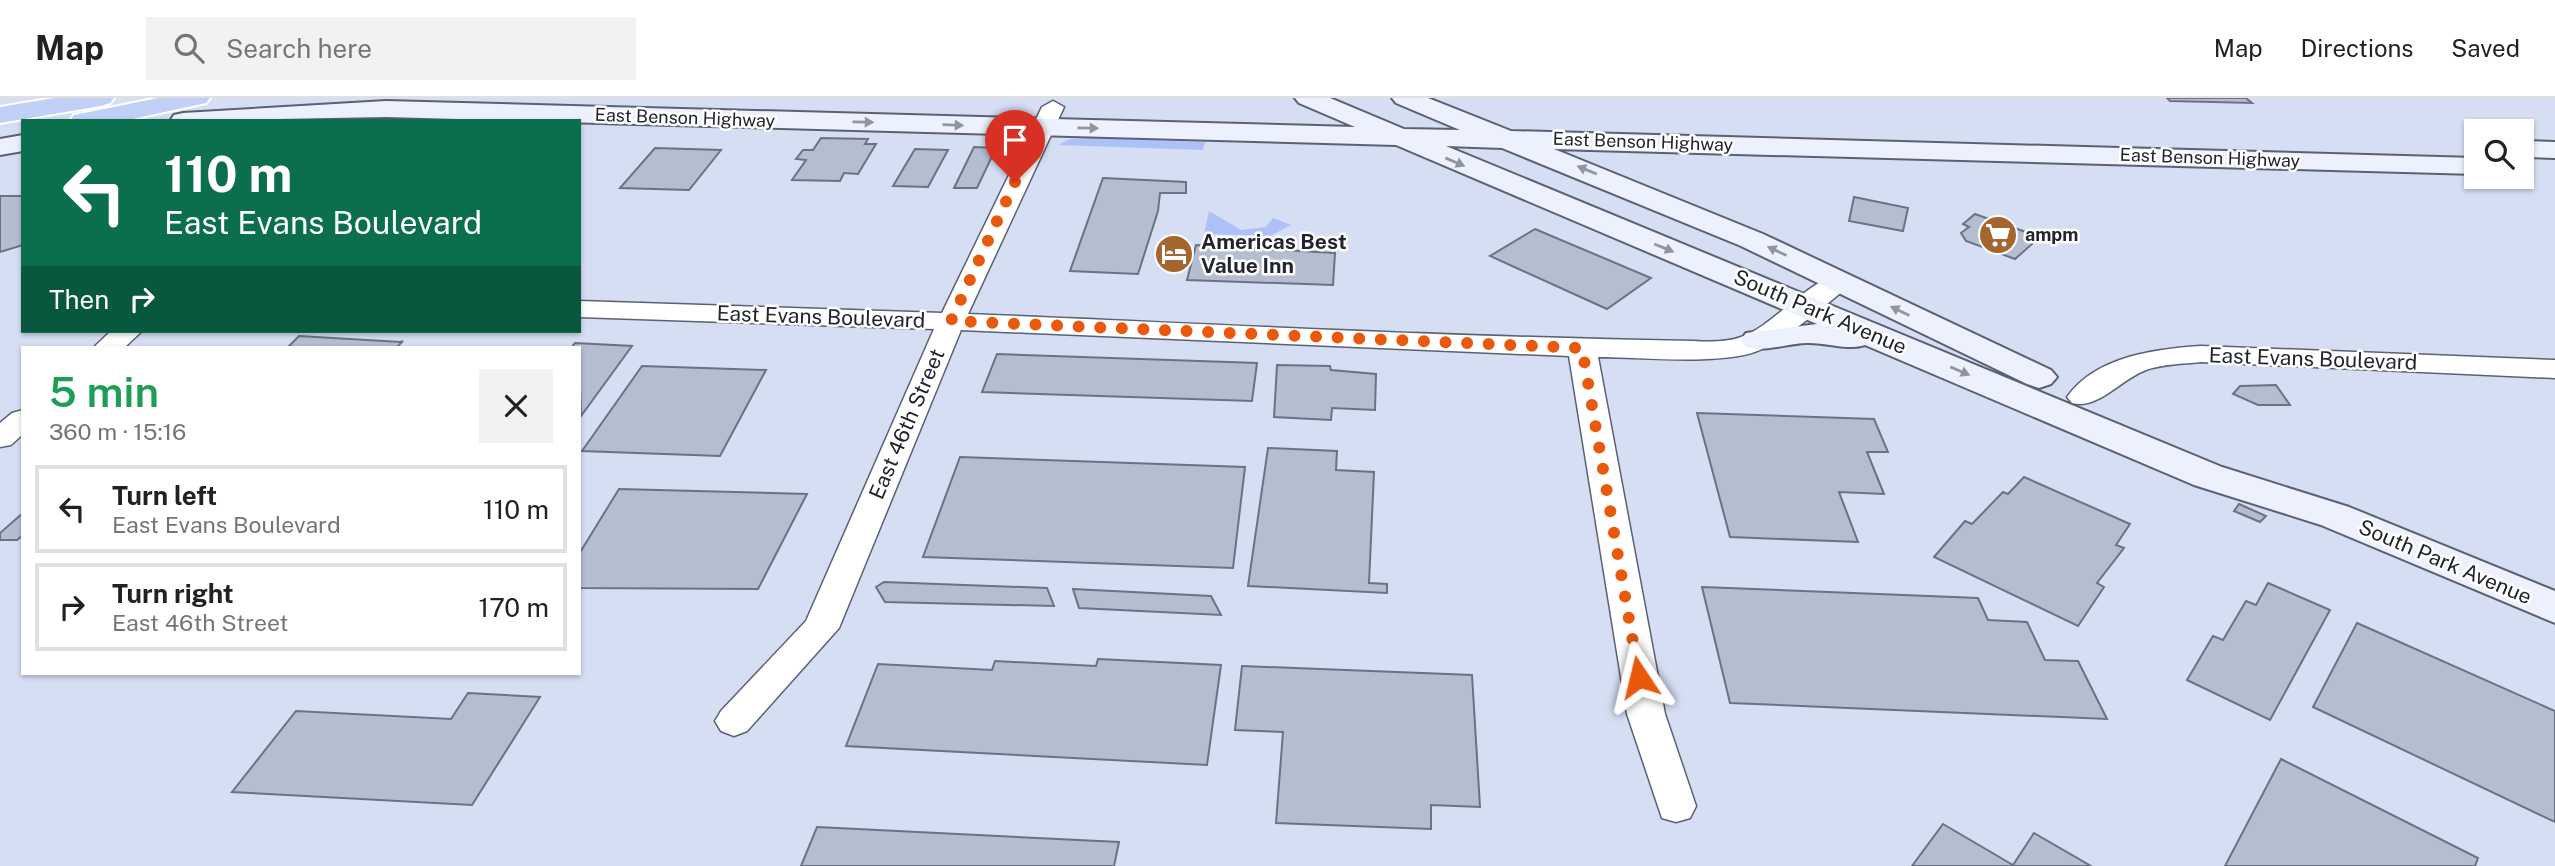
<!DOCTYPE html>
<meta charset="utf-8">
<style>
body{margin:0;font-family:"Public Sans",sans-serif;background:#f2f2f2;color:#202124;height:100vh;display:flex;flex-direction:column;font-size:26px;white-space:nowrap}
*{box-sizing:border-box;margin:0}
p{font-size:23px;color:#757577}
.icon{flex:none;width:38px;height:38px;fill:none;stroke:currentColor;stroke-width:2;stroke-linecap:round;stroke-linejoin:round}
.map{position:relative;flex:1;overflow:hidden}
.sheet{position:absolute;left:21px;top:248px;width:560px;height:329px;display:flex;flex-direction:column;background:#fff;border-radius:0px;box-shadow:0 2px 5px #0004}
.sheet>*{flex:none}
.top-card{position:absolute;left:21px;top:21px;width:560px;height:214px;border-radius:0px;box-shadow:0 2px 5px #0004;background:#0b6e4f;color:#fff;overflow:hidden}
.fabs{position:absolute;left:2464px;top:21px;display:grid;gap:14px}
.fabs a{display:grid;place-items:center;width:70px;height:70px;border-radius:0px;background:#fff;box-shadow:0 2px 5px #0004;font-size:35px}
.pin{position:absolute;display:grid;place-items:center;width:60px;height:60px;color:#fff;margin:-72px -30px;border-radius:50% 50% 50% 0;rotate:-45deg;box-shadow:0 0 7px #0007}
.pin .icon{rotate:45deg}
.me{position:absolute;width:77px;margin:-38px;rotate:350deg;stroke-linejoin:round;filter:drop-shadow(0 0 5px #0008)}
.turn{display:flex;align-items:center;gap:24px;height:147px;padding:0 28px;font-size:32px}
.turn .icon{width:91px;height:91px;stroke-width:2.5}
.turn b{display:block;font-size:49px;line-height:60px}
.then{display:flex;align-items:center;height:66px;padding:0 28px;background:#0003;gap:14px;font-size:26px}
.round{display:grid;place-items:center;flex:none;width:74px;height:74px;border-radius:0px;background:#f2f2f2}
.summary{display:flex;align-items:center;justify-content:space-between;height:119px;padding:0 28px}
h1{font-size:42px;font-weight:600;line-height:52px;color:#1e9e55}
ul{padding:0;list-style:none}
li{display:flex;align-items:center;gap:21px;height:88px;margin:0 14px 10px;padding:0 14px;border:4px solid #e0e0e0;border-radius:0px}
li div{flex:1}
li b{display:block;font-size:26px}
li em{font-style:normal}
header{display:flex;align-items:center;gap:42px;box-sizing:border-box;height:98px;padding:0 35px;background:#fff;border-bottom:2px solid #e0e0e0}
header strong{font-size:33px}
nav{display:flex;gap:38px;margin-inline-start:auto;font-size:24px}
.search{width:490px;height:63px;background:#f2f2f2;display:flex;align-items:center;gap:18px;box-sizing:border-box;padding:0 24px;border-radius:0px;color:#757577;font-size:26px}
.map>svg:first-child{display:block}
.green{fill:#adc1f8}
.building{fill:#b5bdd1;stroke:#6b7284;stroke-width:2}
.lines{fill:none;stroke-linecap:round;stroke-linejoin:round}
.street-casing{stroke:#5b6173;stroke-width:3}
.secondary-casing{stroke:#5b6173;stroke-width:4}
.highway-casing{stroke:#fff;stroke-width:4}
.street{fill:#fff;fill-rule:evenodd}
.secondary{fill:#ecf1fd;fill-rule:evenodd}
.highway{fill:#c1d0f7;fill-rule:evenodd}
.oneway{fill:#91959f}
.route{stroke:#ea580c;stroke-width:12;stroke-dasharray:0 21.6}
.labels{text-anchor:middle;stroke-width:5;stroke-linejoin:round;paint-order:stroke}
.far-street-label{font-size:18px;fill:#21242c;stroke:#fff}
.far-poi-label{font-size:18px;font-weight:bold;fill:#21242c;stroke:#fff;text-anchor:start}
.poi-label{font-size:21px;font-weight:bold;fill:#21242c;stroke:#fff;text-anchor:start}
.street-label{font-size:21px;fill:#21242c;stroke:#fff}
</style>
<header>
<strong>Map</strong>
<div class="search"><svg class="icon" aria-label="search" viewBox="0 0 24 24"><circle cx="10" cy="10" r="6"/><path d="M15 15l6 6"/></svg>Search here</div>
<nav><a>Map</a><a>Directions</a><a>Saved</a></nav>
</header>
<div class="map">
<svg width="2555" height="768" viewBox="0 0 2555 768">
<rect width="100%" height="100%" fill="#d6def3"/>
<g class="green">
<path d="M1089 40 1205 44 1203 52 1058 47 1070 41Z"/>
<path d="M1209 113 1241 132 1266 129 1273 120 1291 127 1270 138 1204 136Z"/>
</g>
<g class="building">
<path d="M2167 0H2246L2252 5 2170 3Z"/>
<path d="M821 40 868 41 865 46H876L858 76 844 75 840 83 792 82 806 62 796 61 803 52H813Z"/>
<path d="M974 49 996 50 977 90H954Z"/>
<path d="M655 50 721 52 689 92 620 90Z"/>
<path d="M915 51 948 52 928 89 893 88Z"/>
<path d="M1103 80 1186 84V95H1160L1158 113 1138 176 1070 173Z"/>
<path d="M0 98H23V147L0 154Z"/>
<path d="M1854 99 1908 110 1903 133 1849 123Z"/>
<path d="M1975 116 2040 139 2015 161 1966 143 1961 135 1969 129 1963 126Z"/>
<path d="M1535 131 1651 180 1607 211 1490 158Z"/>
<path d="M1196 147 1335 155 1333 187 1187 182Z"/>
<path d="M299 238 401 244 403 243 396 250H287Z"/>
<path d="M575 245 632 248 581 318 579 250H571Z"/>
<path d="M997 256 1257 265 1252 303 982 294Z"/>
<path d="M1277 267 1330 268 1331 272 1376 276 1375 312 1332 310 1331 322 1274 319Z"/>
<path d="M642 268 766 272 720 358 582 353Z"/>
<path d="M2276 287 2290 307H2258L2233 296 2240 288Z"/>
<path d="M1697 315 1874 321 1888 354H1867L1884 396 1839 394 1858 444 1730 439Z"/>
<path d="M1268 350 1337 353 1336 372 1374 374 1369 485 1387 486V495L1248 488Z"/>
<path d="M960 359 1245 369 1233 470 923 459Z"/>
<path d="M2024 379 2130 426 2116 447 2124 450 2097 485 2104 489 2078 528 1934 459 1965 423 1972 426 2003 394 2008 396Z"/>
<path d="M619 391 807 396 758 491 579 490V456Z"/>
<path d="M2239 406 2266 418 2260 424 2234 413Z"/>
<path d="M23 415V437L17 442H0V435Z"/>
<path d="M884 484 1047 490 1054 508 885 504 876 489Z"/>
<path d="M2268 485 2330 512 2270 622 2187 582 2213 538 2223 542 2246 503 2256 507Z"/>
<path d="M1702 489 1978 500 1988 522 2027 524 2045 562 2078 563 2107 621 1730 605Z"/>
<path d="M1073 491 1211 498 1221 517 1079 510Z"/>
<path d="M2357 525 2555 613V724L2313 609Z"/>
<path d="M1098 561 1221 567 1207 667 846 648 878 566 992 572 995 563 1096 568Z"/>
<path d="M1242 568 1472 577 1480 709 1431 707V731L1276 725 1283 634 1235 632Z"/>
<path d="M468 595 540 599 472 707 232 694 296 613 451 621Z"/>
<path d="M2281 661 2478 760 2475 768H2225Z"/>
<path d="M1943 726 2013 767 2034 735 2091 768H1912Z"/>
<path d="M817 729 1119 744 1114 768H801Z"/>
</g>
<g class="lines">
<defs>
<g id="street">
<path d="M1053 3 1064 9 968 216C1210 226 1452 239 1694 243 1708 244 1728 244 1741 239 1774 229 1818 170 1848 177L1852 183 1848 189C1820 211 1793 236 1760 252 1724 268 1639 259 1598 259L1665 616 1696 708 1690 720 1676 724 1662 720 1627 616 1569 258 961 232 839 530 747 633 734 638 721 633 715 623 721 613 806 523 934 231 579 219V203L942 215 1042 9Z"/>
<path d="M111 233H142L124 250H93Z"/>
<path d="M2201 248 2555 262V280L2201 264C2183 266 2163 266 2146 272 2121 281 2098 312 2072 305L2067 299C2096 258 2156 251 2201 248Z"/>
<path d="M23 312V336L11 347 0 349V325L12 315Z"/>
</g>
<g id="secondary">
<path d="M1295 0H1330L1404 31 1460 32 1396 5 1392 0H1428L1511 33 2476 60V76L1554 51 1763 136 2051 272 2057 279 2051 286 2039 290 2027 286 1741 148 1502 50 1446 48 2222 369 2349 409 2555 493V525L2321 427 2194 387 1865 247C1846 253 1826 244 1806 245 1785 246 1766 254 1746 249L1741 242 1746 235 1817 226 1396 47 386 19 170 23 174 17 183 15 386 3 1355 29 1299 5Z"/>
<path d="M23 37V53L0 57V41Z"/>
<path d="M2522 43 2555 44V60L2522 59Z"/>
</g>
<g id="highway">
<path d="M54 0H114L110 5 101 8 0 25V9Z"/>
<path d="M158 0H210L206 5 123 23H70L74 17Z"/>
</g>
</defs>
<use href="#street" class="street-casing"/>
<use href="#secondary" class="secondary-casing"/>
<use href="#highway" class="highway-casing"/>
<use href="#street" class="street"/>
<use href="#secondary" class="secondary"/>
<use href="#highway" class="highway"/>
</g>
<defs><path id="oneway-solid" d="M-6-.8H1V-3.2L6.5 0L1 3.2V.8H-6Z" transform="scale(1.75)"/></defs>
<g class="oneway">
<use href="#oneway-solid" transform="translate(863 24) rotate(1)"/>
<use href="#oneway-solid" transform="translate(953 27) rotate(2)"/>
<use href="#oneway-solid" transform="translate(1088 30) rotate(1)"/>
<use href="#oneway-solid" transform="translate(1455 64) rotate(23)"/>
<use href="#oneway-solid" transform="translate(1587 72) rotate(-158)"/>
<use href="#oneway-solid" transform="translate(1664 150) rotate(22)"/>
<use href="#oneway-solid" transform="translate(1777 153) rotate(-155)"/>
<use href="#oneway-solid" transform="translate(1900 213) rotate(-154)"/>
<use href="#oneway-solid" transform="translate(1960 273) rotate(23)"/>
</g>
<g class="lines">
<path class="route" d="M1015 84 951 223 1582 250 1639 579"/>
</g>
<defs>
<symbol id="supermarket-disc" viewBox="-11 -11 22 22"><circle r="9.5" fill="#a5652e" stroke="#fff"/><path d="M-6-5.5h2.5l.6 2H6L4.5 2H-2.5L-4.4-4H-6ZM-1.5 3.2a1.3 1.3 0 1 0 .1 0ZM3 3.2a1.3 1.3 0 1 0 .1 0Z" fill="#fff"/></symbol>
<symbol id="hotel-disc" viewBox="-11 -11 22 22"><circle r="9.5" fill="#a5652e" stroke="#fff"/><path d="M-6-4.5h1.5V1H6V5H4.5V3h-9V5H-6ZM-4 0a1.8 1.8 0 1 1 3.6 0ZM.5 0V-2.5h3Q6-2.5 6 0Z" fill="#fff"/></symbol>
</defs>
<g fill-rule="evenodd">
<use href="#supermarket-disc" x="1976" y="115" width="44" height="44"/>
<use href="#hotel-disc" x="1152" y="134" width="44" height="44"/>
</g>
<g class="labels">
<g class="far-street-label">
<text transform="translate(685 20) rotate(2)" y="6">East Benson Highway</text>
<text transform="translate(1643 44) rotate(2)" y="6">East Benson Highway</text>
<text transform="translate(2210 60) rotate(2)" y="6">East Benson Highway</text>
</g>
<g class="far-poi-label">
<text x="2025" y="143">ampm</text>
</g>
<g class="poi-label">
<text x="1201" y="151">Americas Best<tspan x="1201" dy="24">Value Inn</tspan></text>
</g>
<g class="street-label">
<text transform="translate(1820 214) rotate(23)" y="7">South Park Avenue</text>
<text transform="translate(821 219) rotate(2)" y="7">East Evans Boulevard</text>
<text transform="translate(2313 261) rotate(2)" y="7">East Evans Boulevard</text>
<text transform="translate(907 326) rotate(-67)" y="7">East 46th Street</text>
<text transform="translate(2445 464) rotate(23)" y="7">South Park Avenue</text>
</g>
</g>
</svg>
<div class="fabs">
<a><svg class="icon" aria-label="search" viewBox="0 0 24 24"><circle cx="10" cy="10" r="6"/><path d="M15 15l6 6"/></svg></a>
</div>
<div class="pin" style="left:1015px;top:84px;background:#d93025"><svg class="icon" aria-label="arrive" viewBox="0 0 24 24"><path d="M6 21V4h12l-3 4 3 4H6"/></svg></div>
<svg class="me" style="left:1639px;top:579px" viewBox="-20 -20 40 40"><path d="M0-17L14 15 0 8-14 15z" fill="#ea580c" stroke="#fff" stroke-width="4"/></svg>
<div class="top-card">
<div class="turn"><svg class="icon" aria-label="left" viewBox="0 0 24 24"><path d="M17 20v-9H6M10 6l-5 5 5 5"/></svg><div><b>110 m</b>East Evans Boulevard</div></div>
<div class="then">Then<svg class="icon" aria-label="right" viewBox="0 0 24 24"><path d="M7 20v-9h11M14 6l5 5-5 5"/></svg></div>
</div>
<section class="sheet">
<div class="summary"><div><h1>5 min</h1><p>360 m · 15:16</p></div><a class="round"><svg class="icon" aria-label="close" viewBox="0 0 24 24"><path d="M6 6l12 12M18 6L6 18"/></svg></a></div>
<ul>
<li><svg class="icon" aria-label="left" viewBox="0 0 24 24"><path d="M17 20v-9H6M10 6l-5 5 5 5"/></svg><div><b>Turn left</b><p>East Evans Boulevard</p></div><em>110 m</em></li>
<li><svg class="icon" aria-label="right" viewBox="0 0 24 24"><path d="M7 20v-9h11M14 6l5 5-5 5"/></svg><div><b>Turn right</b><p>East 46th Street</p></div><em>170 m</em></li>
</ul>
</section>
</div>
